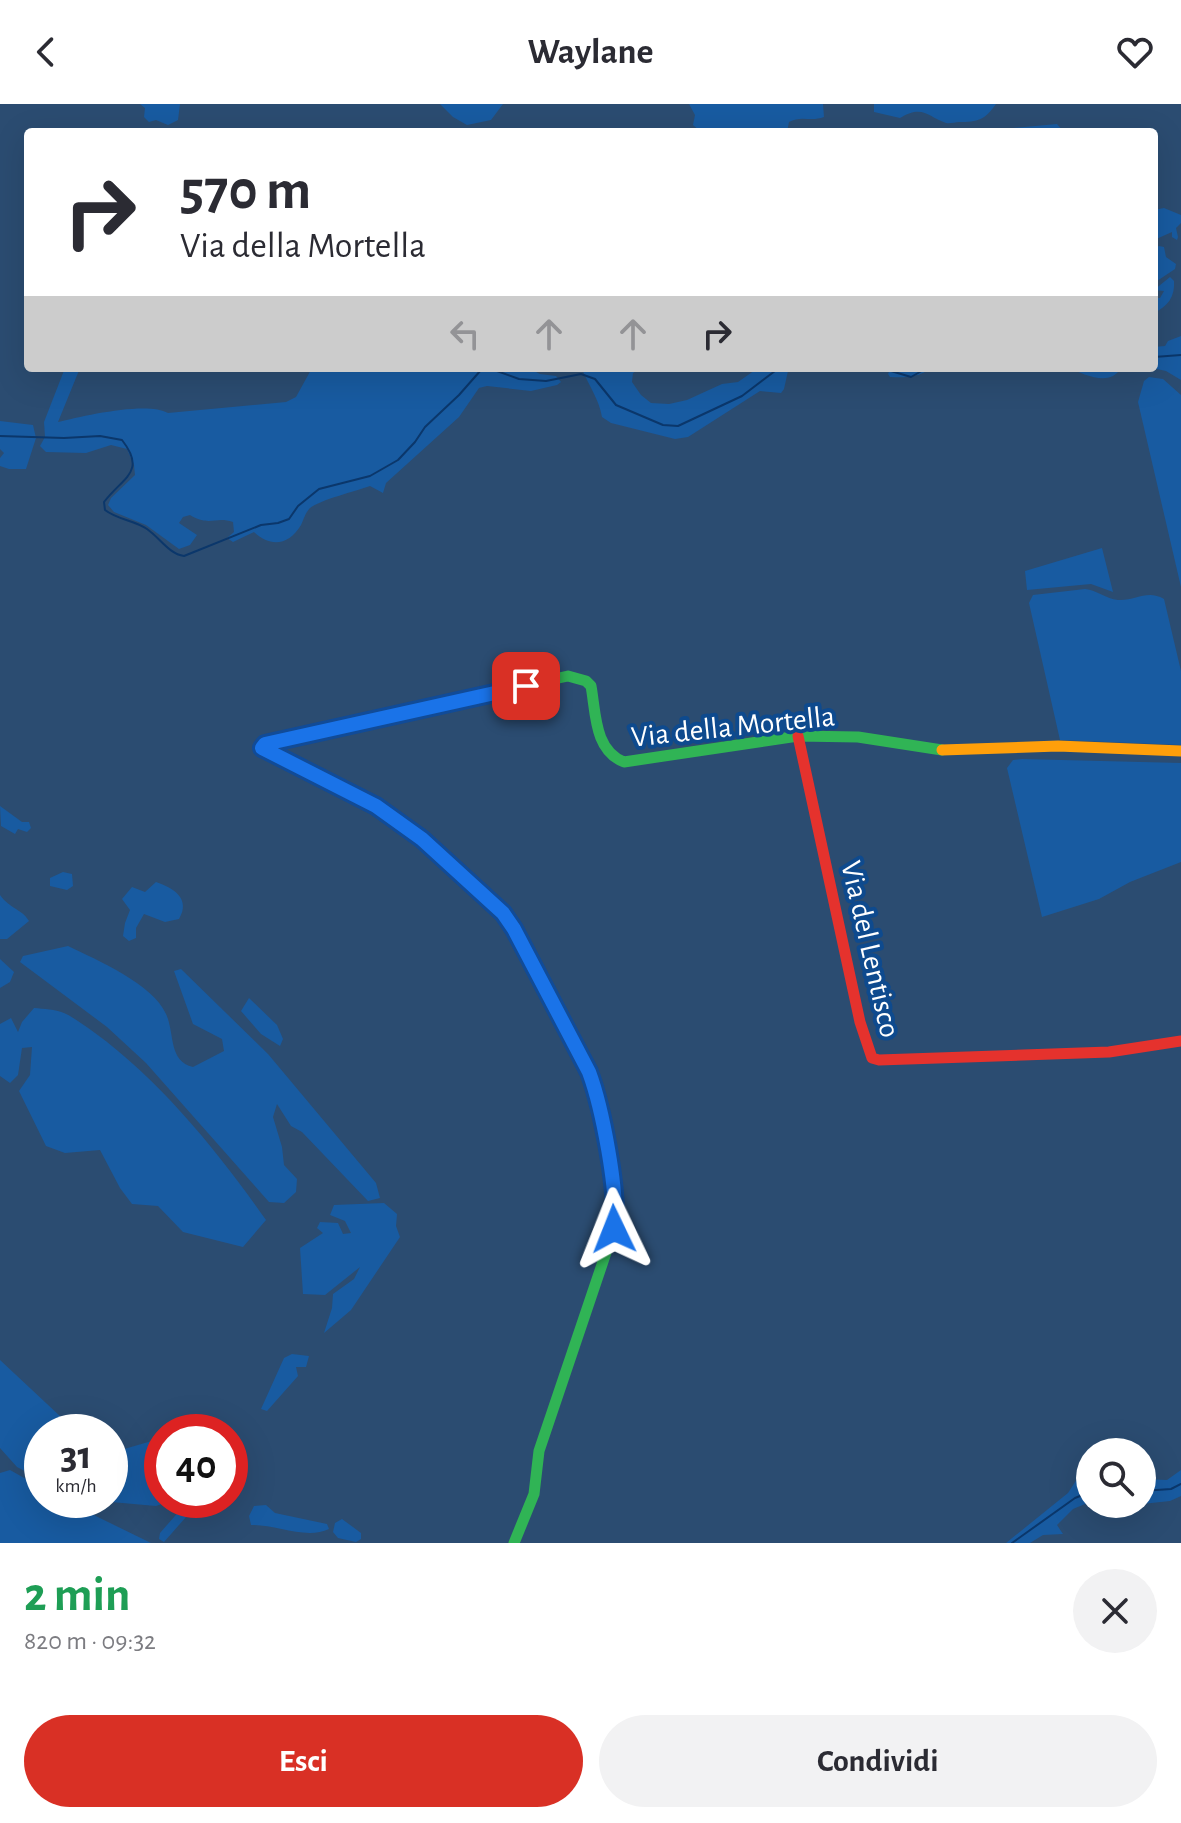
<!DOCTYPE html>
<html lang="it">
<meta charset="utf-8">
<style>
body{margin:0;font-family:"Alegreya Sans",sans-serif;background:#f2f2f3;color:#2b2b33;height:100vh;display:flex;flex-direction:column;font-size:30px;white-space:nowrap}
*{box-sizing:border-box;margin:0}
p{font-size:26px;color:#7c7c81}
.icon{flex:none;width:44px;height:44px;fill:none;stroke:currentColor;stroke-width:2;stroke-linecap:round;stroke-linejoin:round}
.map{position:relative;height:1439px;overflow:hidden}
.details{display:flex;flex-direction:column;background:#fff;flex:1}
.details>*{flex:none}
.banner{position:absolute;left:24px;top:24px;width:1134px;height:244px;border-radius:8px;box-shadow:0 8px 32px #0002;background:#fff;color:#2b2b33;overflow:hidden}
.controls{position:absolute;left:1076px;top:1334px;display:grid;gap:16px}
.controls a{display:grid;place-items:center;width:80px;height:80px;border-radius:50%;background:#fff;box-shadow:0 8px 32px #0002;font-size:40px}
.speed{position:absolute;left:24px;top:1310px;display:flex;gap:16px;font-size:40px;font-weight:700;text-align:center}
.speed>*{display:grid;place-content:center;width:104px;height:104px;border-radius:50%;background:#fff;box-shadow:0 8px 32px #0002;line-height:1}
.speed small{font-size:20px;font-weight:400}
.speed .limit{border:12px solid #d22;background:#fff;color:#111}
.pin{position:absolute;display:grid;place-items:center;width:68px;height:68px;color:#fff;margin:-34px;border-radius:16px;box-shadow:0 4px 12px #0006}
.me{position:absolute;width:88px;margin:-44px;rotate:358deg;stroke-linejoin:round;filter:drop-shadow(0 0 6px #0008)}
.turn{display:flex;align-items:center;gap:28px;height:168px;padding:0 24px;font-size:36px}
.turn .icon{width:104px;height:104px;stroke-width:2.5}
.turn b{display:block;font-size:56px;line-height:68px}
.lanes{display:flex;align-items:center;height:76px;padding:0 24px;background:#0003;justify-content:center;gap:40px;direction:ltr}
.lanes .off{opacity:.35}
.round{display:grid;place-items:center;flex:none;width:84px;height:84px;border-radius:42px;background:#f2f2f3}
.overview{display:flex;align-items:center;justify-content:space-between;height:136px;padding:0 24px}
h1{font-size:48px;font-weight:700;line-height:60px;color:#1e9e55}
.action{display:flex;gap:16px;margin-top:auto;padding:16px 24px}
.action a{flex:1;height:92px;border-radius:48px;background:#d93025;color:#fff;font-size:32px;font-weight:700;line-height:92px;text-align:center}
.action a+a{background:#f2f2f3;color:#2b2b33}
header{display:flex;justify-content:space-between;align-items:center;height:104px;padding:0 24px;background:#fff;font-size:36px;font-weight:700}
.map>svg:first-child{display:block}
.green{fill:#185ba1}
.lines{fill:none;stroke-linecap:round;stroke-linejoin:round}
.stream{stroke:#0b376b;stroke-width:2}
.fast{stroke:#30b455;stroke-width:11}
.slow{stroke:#ff9f0a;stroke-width:11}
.jam{stroke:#e5322d;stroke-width:11}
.route-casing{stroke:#114b97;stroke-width:20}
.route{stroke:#1a73e8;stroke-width:14}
.labels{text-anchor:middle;stroke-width:8;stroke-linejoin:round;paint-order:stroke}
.street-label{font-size:30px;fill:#fff;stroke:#0e4a8e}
</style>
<header><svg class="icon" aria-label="back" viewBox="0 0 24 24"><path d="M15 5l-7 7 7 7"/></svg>Waylane<svg class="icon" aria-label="heart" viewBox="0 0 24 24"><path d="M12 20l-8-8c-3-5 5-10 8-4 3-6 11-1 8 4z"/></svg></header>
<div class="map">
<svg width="1181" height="1439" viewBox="0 0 1181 1439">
<rect width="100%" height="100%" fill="#2b4c71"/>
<g class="green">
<path d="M140 0H180L178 16 168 21 156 16 149 18 144 13 145 4Z"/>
<path d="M440 0H503L491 16 467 21 453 13Z"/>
<path d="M689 0H823L824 13C811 18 801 11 789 18L787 28H701L693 21 695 11Z"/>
<path d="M874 0H996C985 16 978 18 959 18 955 18 950 20 946 19 928 13 923 0 900 14L874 8Z"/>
<path d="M1057 20 1064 28H928L935 25H1003Z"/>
<path d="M1164 104 1181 111V119L1176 124 1178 133 1177 136 1172 133V128L1154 136V106Z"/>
<path d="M1159 142 1164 143 1166 153 1176 160 1175 165 1157 177 1158 181 1154 183V144Z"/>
<path d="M1170 173 1174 177C1175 193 1168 202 1154 209V194H1160L1164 187 1154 186Z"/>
<path d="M1181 232V276L1166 267 1152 264H1154V243L1165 242 1168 237Z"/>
<path d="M65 264H80L58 318C83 312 147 297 168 309L286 298 296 293 312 264H528L540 270 556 272 561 278 557 281 531 287 487 282 479 284 459 313 386 379 383 389 370 382C356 387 320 396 310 404 305 409 304 415 301 421 289 441 271 444 254 428L233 438 227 434 234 428 233 418C215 412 210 423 190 411L183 413 179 419 197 431 190 441 179 445 146 421 114 408 108 401 111 394 135 371 134 361 127 345 111 341 86 349 46 348 40 342 45 333 44 318Z"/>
<path d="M555 264H642L633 269 632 278 641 291 651 299 669 300 687 296 722 280 738 278 758 264H795L788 267 784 285 781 289 760 287 688 333 675 335 611 319 602 313C599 295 589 282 582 265Z"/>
<path d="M891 264H932C918 273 907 274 890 273L888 270Z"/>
<path d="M1069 264H1121C1110 283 1085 271 1069 264Z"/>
<path d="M1149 273 1163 275 1181 291V483L1138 298 1144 277Z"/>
<path d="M0 317 33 321 36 334 26 365H9L0 362V354L4 349 0 345Z"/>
<path d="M1102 444 1113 488 1091 480 1027 486 1025 467Z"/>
<path d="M1085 485C1097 486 1106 495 1118 496 1136 497 1147 485 1164 495L1181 567V641L1060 636 1029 499 1033 491Z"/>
<path d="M1022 655 1181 659V758L1130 778 1099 795 1042 813 1007 664 1013 656Z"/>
<path d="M0 702 22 718H29L31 724 27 728 18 725 15 730 1 722Z"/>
<path d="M63 768 72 770 73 782 67 786 50 782V774Z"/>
<path d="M156 778C174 784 191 795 179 815L165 818 144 810 136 824V834L129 837 123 832 125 819 130 806 122 795 132 783 145 788Z"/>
<path d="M0 791C10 805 22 805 29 817L7 835H0Z"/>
<path d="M68 842C97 856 153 880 166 910 175 929 168 957 193 963L224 947 222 935 193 920 174 867 181 865 268 950 376 1079 380 1094 368 1097 302 1028 291 1022 277 1000 273 1013 282 1043 284 1061 297 1075 296 1088 284 1099 269 1098 146 959 107 923 20 858 23 852Z"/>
<path d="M0 855 14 868 10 878 0 884Z"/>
<path d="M249 894 277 921 283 935 280 942 261 930 241 907Z"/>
<path d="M34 904C44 905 55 905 64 909 75 914 85 922 95 929 161 977 219 1049 266 1116L243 1143 183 1128 158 1102 132 1100 120 1084 100 1046 65 1049 46 1042 19 987 30 971 32 943 22 944 18 971 10 979 0 972V920L11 914 18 928 22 918Z"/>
<path d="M384 1099 397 1110 396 1122 400 1133 351 1206 324 1229 332 1204 333 1190 354 1175 360 1163 325 1191 303 1190 300 1144 323 1129 317 1124 320 1118 338 1119 343 1130 351 1129 345 1117 330 1111 334 1101Z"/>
<path d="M292 1250 309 1252 306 1263H296L298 1272 267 1307 261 1305 284 1254Z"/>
<path d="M0 1256 77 1328H42V1376L17 1363 0 1344Z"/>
<path d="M162 1334V1396H173L156 1402 89 1396H110V1346L114 1348Z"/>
<path d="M1090 1364V1398L1073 1405 1057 1421 1063 1430 1043 1431 1030 1439H1006L1068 1389 1077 1375Z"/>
<path d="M10 1366 42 1384V1396H63L151 1439H0V1369Z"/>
<path d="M1181 1366V1392L1170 1397 1142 1400V1375L1167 1376Z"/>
<path d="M189 1396H201L164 1438 159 1435 160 1429Z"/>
<path d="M266 1401 275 1409 327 1420 329 1425C306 1436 275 1420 251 1421L249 1412 254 1402Z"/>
<path d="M342 1415 361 1429V1435L356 1438 338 1434 333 1428 335 1419Z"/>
</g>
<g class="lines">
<g class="stream">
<path d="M1154 253 1181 251"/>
<path d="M881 264 911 273 927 264"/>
<path d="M0 332 64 334 100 332 122 336C147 368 123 373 104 398L105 406C118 416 134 416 147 425 160 434 169 450 184 452L261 421 278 419 289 415 298 402 319 385 370 372 398 356 415 338 425 323 459 291 481 266 497 267 519 275 546 277 581 270 595 275 616 301 663 321 678 322 742 292 775 267 784 264"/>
<path d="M1142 1387 1171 1385 1181 1380"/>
<path d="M1012 1439 1075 1394 1090 1388"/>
</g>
<g class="fast">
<path d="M468 594 568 572 586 577 591 582C596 609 594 646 624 658L798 632 858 633 942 646"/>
<path d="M514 1439 534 1390 539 1347 614 1125 615 1098 602 1019"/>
</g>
<g class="slow">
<path d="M942 646 1058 642 1181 647"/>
<path d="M424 737 503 809 514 825 553 896 597 991 602 1019"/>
</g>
<g class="jam">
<path d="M798 632 860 918 872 954 879 956 1109 948 1181 937"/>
<path d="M424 737 376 702 262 644 265 640 468 594"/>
</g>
</g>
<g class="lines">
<defs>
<path id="route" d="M526 582 265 640 262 644 376 702 422 735 503 809 514 825 589 968C602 1003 619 1089 614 1125"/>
</defs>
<use href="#route" class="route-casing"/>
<use href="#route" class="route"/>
</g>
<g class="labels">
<g class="street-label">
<text transform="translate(733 622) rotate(-6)" y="10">Via della Mortella</text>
<text transform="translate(871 845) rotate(77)" y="10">Via del Lentisco</text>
</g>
</g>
</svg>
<div class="controls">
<a><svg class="icon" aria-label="search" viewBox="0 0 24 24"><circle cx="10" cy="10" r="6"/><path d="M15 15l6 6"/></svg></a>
</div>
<div class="speed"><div>31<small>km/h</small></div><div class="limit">40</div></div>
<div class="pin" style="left:526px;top:582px;background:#d93025"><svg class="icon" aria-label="arrive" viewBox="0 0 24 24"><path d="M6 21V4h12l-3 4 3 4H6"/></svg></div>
<svg class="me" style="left:614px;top:1125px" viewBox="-20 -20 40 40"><path d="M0-17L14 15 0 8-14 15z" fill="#1a73e8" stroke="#fff" stroke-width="4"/></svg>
<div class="banner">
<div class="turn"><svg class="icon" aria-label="right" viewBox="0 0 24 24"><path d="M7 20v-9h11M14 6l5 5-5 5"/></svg><div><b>570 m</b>Via della Mortella</div></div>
<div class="lanes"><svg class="icon off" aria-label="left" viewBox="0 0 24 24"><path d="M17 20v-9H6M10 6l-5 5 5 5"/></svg><svg class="icon off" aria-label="ahead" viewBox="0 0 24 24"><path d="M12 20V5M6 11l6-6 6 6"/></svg><svg class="icon off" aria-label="ahead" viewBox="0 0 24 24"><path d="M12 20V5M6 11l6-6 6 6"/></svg><svg class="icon" aria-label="right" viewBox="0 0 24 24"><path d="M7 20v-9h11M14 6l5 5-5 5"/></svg></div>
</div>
</div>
<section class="details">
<div class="overview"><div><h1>2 min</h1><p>820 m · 09:32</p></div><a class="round"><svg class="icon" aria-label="close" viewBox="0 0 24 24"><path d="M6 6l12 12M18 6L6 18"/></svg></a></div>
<div class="action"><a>Esci</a><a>Condividi</a></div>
</section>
